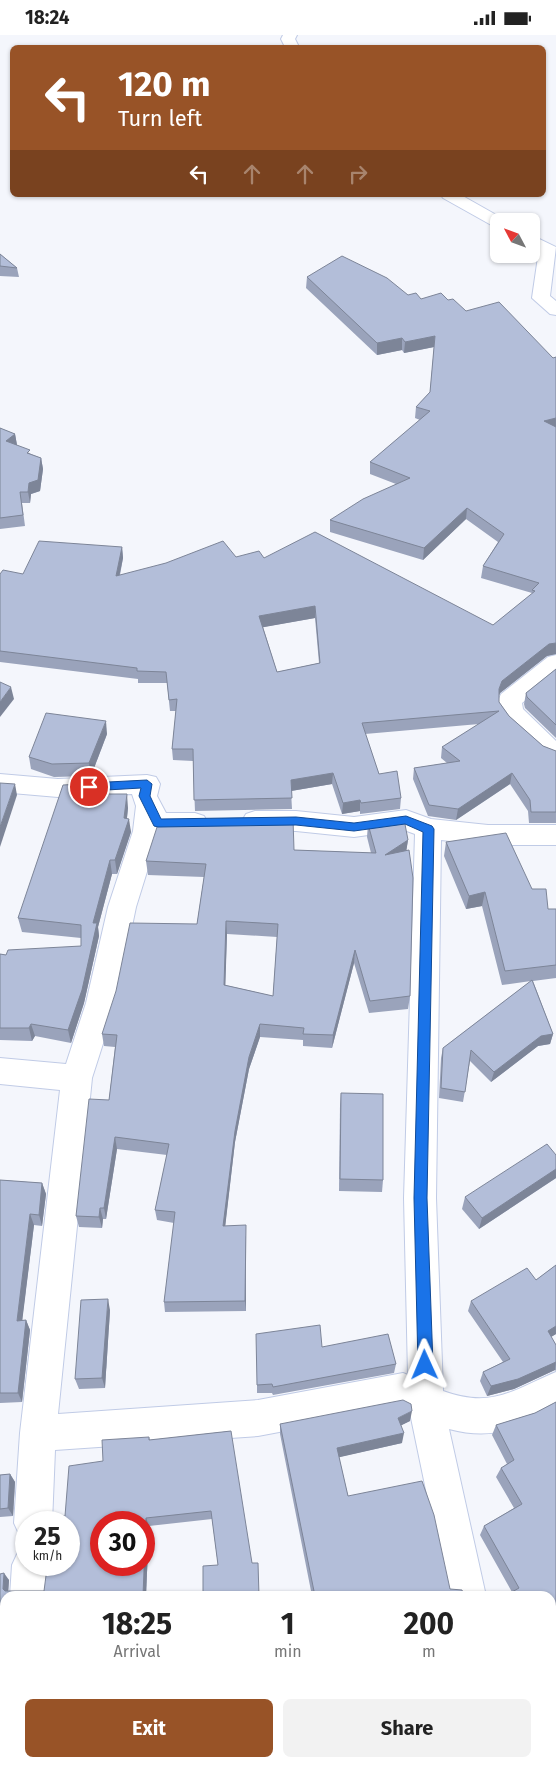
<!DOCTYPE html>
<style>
body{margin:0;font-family:"Fira Sans",sans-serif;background:#f2f2f2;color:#222;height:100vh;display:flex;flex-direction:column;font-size:19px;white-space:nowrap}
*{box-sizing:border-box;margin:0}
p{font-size:16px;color:#767676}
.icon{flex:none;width:28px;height:28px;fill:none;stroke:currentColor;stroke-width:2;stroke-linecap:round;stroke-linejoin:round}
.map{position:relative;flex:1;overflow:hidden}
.side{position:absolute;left:0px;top:1556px;width:556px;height:176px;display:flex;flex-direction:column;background:#fff;border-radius:15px 15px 0 0;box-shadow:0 1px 4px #0004}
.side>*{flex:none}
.guide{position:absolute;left:10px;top:10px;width:536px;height:152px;border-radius:8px;box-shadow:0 1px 4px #0004;background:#985327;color:#fff;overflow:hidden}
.needle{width:32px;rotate:311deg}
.tools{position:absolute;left:490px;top:178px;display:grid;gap:10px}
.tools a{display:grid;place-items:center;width:50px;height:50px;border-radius:8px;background:#fff;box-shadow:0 1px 4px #0004;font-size:25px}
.speed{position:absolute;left:15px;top:1476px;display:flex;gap:10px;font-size:25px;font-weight:700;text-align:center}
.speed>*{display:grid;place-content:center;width:65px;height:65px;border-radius:50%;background:#fff;box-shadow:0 1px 4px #0004;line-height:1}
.speed small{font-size:12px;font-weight:400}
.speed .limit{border:8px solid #d22;background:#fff;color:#111}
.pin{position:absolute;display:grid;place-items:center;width:42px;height:42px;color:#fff;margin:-21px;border:2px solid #fff;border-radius:50%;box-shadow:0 1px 5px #0007}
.me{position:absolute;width:55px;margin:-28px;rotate:359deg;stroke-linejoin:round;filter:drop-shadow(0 0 4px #0008)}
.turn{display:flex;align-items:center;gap:18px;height:105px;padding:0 25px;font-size:22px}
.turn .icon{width:65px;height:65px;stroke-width:2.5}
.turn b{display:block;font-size:35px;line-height:42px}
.lanes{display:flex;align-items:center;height:48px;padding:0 25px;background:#0003;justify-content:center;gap:25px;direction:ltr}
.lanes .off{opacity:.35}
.eta{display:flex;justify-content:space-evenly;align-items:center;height:85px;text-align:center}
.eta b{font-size:30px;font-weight:700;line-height:35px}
.action{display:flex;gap:10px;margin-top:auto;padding:10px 25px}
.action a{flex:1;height:58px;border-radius:8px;background:#985327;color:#fff;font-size:20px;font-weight:700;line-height:58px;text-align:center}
.action a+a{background:#f2f2f2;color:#222}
.status{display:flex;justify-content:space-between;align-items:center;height:35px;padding:0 25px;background:#fff;direction:ltr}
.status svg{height:14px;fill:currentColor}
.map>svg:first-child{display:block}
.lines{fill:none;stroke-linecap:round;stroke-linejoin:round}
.street-casing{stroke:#c0cbe6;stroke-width:2}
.street{fill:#fff;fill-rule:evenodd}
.wall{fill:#9aa3bb;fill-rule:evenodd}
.shaded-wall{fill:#7d8598}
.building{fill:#b3bed9;stroke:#7d8598;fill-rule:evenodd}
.route{fill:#1a73e8;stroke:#114b97}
</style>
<div class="status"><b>18:24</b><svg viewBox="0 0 49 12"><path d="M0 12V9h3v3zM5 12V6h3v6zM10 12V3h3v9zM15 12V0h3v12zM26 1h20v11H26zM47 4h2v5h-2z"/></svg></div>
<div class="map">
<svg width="556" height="1732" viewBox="0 0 556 1732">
<rect width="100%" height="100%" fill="#f4f6fc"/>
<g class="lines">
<defs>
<g id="street">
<path d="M283 0H297L295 4 299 12H285L281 4Z"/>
<path d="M441 160H461L507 186H499V192L493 191 443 163Z"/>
<path d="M531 200 556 212 550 261 556 266V280L550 279 532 263 539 215 531 212Z"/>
<path d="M556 620V641L522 668 523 674 556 706V728C542 724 505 692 499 678 497 671 498 665 501 659L548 622Z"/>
<path d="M0 739 58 744 147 740 156 742 160 749 157 761 166 778H195L204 781 208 788 204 795 195 798H159L136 872 116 968 92 1043 58 1379 258 1365 403 1338 408 1340 404 1163 415 799 404 795 354 802 296 796H255L246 793 242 786 246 779 255 776H296L354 782 406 775 431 784 488 790H556V810H488L441 805 436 1163 443 1356C492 1374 513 1355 556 1337V1373C517 1393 494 1406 449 1394L486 1561H448L410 1378 401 1374 258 1401 55 1415 52 1488H26V1504L20 1501 14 1488 20 1398 60 1055 0 1049V1023L66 1029 86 968 108 872 133 796 136 771 132 759 58 762 0 757Z"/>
<path d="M26 1513V1530H50L48 1561H10L12 1530 18 1517Z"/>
<path d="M5 1717V1728H41L42 1732H0Z"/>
</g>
</defs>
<use href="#street" class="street-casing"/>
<use href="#street" class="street"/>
</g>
<g class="wall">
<path d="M0 219 17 233 19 242 0 241Z"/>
<path d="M307 242 408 260 421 264 448 265 466 276 553 323 556 322V619L547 621 500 658 499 660V667L509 681 543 711 556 716V788H529L528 776 510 749 456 785 428 781 413 744 414 733 447 728 441 723 442 712 479 689 365 699 379 739 401 763 400 774 360 779V776L342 779 332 749 291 756 292 774 195 776 193 726 173 725 172 714 176 676H170L167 648H138V644L0 627V539H23L122 512 123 523 120 540 236 522 264 523 493 590 532 559V558L481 543 483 531 498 507 466 484 423 525 330 497V485L396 449 370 439V427L420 385 415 383 416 372 430 357 434 312 404 318 402 315 377 320 306 253ZM315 583 319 628 277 637 263 592Z"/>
<path d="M0 393 15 399 17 410H16L31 419 41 423 43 434 40 456 31 459 30 468H22L25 491 0 494Z"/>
<path d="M556 634V703L525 673 524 669 526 658Z"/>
<path d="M107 699 91 741 54 742 31 734 29 722Z"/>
<path d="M100 759 128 773 127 783 131 797 117 839H112L98 892 99 901 84 968 71 1008 35 1001 32 1006 0 1005V919L6 920 81 911V903L22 897 18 883Z"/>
<path d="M368 789 408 805 406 816 410 961 408 974 369 978 354 928 332 1013 303 1011V1005L260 1002 249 1034 235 1107 225 1191 246 1201V1276L165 1277 164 1267 174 1188 157 1185 155 1175 167 1120 117 1114 106 1184H103L102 1193 79 1192 76 1181 109 1065 115 1012 104 1011 102 999 197 889 204 842 148 840 146 826 294 815 371 818 367 802ZM227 899 277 902 273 961 225 950Z"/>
<path d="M446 807 532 854 548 874H556V943L533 946 553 999 550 1009 538 1011 491 1047 470 1026 463 1067 439 1063 441 1023 443 1013 531 946 502 950 482 871 466 874 444 821Z"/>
<path d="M341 1058 383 1145 382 1157 339 1156 340 1070Z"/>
<path d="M556 1120V1143L479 1194 462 1174 465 1162Z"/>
<path d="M0 1145 42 1148 46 1159 42 1191 34 1190 22 1285H26L30 1295 22 1367 0 1368Z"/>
<path d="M556 1230V1299L551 1302 556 1310V1336L555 1335 514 1354 487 1361 480 1346 483 1337 503 1327 468 1276 471 1266 536 1245Z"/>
<path d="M110 1275 105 1353 79 1354 75 1344Z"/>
<path d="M322 1312 396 1329 394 1338 273 1360 272 1358H257V1350Z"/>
<path d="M556 1367V1573L551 1575 512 1557 480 1500 484 1491 514 1473 496 1442 501 1433 507 1429 492 1400 496 1390 535 1378Z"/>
<path d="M410 1386 401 1390 402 1408 339 1422 348 1461 450 1554 464 1561H312L280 1399V1389Z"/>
<path d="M231 1396 218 1530 212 1484 149 1491 146 1561H5L3 1719 0 1727V1539L9 1545 8 1556H44L69 1530 65 1481 103 1426 149 1402 150 1405Z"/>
<path d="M10 1439 15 1447 13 1481 0 1482V1440Z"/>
<path d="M51 1728H162V1732H52L50 1731Z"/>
<path d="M403 1728H485V1729L523 1728H551L556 1732H404Z"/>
</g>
<g class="shaded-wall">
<path d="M435 301 434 312 404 318 405 307Z"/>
<path d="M402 303V315L377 320V308Z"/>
<path d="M556 383V394L544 386Z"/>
<path d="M15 399 17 410 8 417 6 406Z"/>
<path d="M41 423 43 434 40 456 31 459 30 468 28 457 29 448Z"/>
<path d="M467 473 466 484 423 525 424 513Z"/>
<path d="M122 512 123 523 117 552 116 541Z"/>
<path d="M315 571V583L259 593V581Z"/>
<path d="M556 608V619L547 621 500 658 497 665 499 654 502 646 549 609Z"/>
<path d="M11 652 14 664 0 682V667Z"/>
<path d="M106 686 107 699 91 741 89 728Z"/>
<path d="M333 738 332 749 291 756V745Z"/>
<path d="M512 738 510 749 456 785 458 774Z"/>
<path d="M99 748 101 762 96 759Z"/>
<path d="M15 749 17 760 0 812V792Z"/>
<path d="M127 759 128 773 126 791 129 784 131 797 117 839 115 825 124 783Z"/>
<path d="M360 765V776L342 779 343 768Z"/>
<path d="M408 805 406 818 385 820Z"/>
<path d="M110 825 112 839 98 892 99 901 84 968 71 1008 68 995 93 888Z"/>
<path d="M485 857 482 871 466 874 469 861Z"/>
<path d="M226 886 227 899 225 962 224 950Z"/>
<path d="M355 915 354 928 332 1013 333 1000Z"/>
<path d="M31 989 35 1001 32 1006 29 993Z"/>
<path d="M260 989V1002L249 1034 235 1107 224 1202 223 1191 235 1096 249 1022Z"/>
<path d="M553 999 550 1009 538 1011 491 1047 494 1037 541 1001Z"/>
<path d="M115 1102 117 1114 106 1184 104 1173Z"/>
<path d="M556 1134V1143L479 1194 482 1183Z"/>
<path d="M42 1148 46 1159 42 1191 39 1180Z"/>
<path d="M100 1173 103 1184 102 1193 99 1182Z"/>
<path d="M30 1179 34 1190 21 1296 17 1286Z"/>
<path d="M246 1190V1276L245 1266Z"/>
<path d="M108 1264 110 1275 105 1353 102 1343Z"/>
<path d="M26 1285 30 1295 22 1367 18 1358Z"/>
<path d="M556 1291V1299L544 1306 548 1296Z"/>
<path d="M556 1327 555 1335 514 1354 487 1361 491 1351Z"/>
<path d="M412 1376 410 1386 396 1393 398 1383Z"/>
<path d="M404 1398 402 1408 336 1423 337 1413Z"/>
<path d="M10 1439 15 1447 13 1481 8 1473Z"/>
<path d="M146 1483 149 1491 146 1561H143Z"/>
<path d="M4 1538 9 1545 8 1561 3 1554Z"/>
<path d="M556 1568V1573L551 1575V1570Z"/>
<path d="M5 1688V1723L3 1722 4 1716 0 1727V1712L4 1715Z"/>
<path d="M160 1728H162V1732H161L160 1731Z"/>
</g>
<g class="building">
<path d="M0 219 17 233 0 231Z"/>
<path d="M342 221 387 243 408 260 416 258 421 264 441 258 448 265 453 264 466 276 499 267 553 323 556 322V383L544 386 556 392V608L549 609 502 646 499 654V667L509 681 543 711 556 716V777H531L530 765 512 738 458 774 429 770 414 733 460 726 442 712 499 676 362 688 379 739 397 736 401 763 361 768 360 765 343 768 333 738 291 745 292 763 194 765 193 714H172L177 664 169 665 166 637 137 636V633L0 616V539L3 535 23 539 39 506 122 512 116 541 166 528 223 506 236 522 259 516 264 523 315 497 493 590 535 556 532 555 539 548 483 531 504 499 467 473 424 513 330 485 363 464 410 443 370 427 430 376 416 372 430 357 435 301 405 307 402 303 377 308 307 242ZM315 571 320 628 277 637 259 581Z"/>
<path d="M0 393 15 399 6 406 30 415 27 418 41 423 38 445 29 448 28 457H20L23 480 0 483Z"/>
<path d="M556 634V690L527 662 526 658Z"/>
<path d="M0 647 11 652 0 667Z"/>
<path d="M46 678 106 686 89 728 52 729 29 722Z"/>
<path d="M0 748 15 749 0 792Z"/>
<path d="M99 748 96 759H127L124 783 129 784 115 825H110L93 888H97L82 955 68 995 31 989 29 993H0V919L6 920 8 915 81 911V890L18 883 63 750Z"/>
<path d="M293 784 294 815 376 818 368 789 404 784 408 805 385 820 409 815 413 843 410 961 370 966 355 915 333 1000 303 999 304 993 260 989 249 1022 235 1096 223 1191 246 1190 245 1266 164 1267 175 1177 155 1175 169 1109 115 1102 104 1173H100L99 1182 76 1181 89 1064 109 1065 117 1000 102 999 116 956 130 888 197 889 206 829 146 826 159 786ZM226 886 278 889 273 961 224 950Z"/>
<path d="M506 798 532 854H546L548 874H556V930L505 936 485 857 469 861 446 807Z"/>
<path d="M532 945 553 999 541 1001 494 1037 471 1015 465 1057 441 1053 443 1013Z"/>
<path d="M341 1058 383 1059V1145L340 1144Z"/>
<path d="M547 1109 556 1120V1134L482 1183 465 1162Z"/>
<path d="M0 1145 42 1148 39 1180 30 1179 17 1286 26 1285 18 1358H0Z"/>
<path d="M556 1230V1291L548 1296 556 1310V1327L518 1344 491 1351 483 1337 510 1324 471 1266 527 1233 536 1245Z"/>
<path d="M108 1264 102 1343 75 1344 81 1265Z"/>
<path d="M320 1290 322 1312 388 1299 396 1329 273 1352 272 1349 257 1350 256 1299Z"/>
<path d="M403 1365 411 1369 412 1376 398 1383 404 1398 337 1413 348 1461 422 1446 434 1480 450 1554 462 1555 464 1561H315L280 1389Z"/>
<path d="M556 1367V1568L551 1570V1561H505L519 1553 484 1491 522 1469 501 1433 514 1425 496 1390 535 1378Z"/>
<path d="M231 1396 252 1528H258L259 1561H203V1531L218 1530 211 1476 146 1483 143 1561H5V1688L3 1722 1 1712H0V1539L4 1538 3 1554 5 1556H44L47 1533 56 1532 57 1530H69V1488H62V1481H65L69 1431 103 1426 102 1405 149 1402V1405ZM101 1488H144V1530H101Z"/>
<path d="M10 1439 8 1473 0 1474V1440Z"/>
<path d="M556 1594V1732H409L407 1728H485V1729L551 1728V1599Z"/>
<path d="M51 1728H160V1731H50Z"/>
<path d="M301 1728H338L339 1732H302Z"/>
</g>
<path class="route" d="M147 745 152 749 150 761 161 784 296 782 354 788 406 781 432 791 434 794 427 1163 433 1330 430 1335 425 1337 420 1335 418 1330 414 1163 423 797 405 789 354 796 296 790 158 792 154 791 139 761 141 753 89 756 84 752 89 748Z"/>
</svg>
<div class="tools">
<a><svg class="needle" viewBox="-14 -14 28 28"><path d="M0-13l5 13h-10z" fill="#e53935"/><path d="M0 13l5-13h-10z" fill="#767676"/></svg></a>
</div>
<div class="speed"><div>25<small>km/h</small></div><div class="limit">30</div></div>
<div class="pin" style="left:89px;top:752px;background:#d93025"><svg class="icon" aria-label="arrive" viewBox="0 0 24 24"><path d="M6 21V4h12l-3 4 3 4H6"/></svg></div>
<svg class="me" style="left:425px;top:1330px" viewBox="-20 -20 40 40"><path d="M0-17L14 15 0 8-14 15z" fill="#1a73e8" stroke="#fff" stroke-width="4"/></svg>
<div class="guide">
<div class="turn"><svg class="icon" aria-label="left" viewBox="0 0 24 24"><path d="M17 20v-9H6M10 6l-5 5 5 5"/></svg><div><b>120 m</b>Turn left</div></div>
<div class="lanes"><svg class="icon" aria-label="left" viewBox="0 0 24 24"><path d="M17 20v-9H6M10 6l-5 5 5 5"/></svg><svg class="icon off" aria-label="ahead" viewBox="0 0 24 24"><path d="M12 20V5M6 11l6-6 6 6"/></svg><svg class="icon off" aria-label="ahead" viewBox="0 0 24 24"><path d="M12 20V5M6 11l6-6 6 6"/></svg><svg class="icon off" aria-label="right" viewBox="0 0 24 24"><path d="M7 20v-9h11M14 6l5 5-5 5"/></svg></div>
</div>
<section class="side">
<div class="eta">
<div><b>18:25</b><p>Arrival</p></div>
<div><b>1</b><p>min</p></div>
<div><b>200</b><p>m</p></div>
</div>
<div class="action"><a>Exit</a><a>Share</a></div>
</section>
</div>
